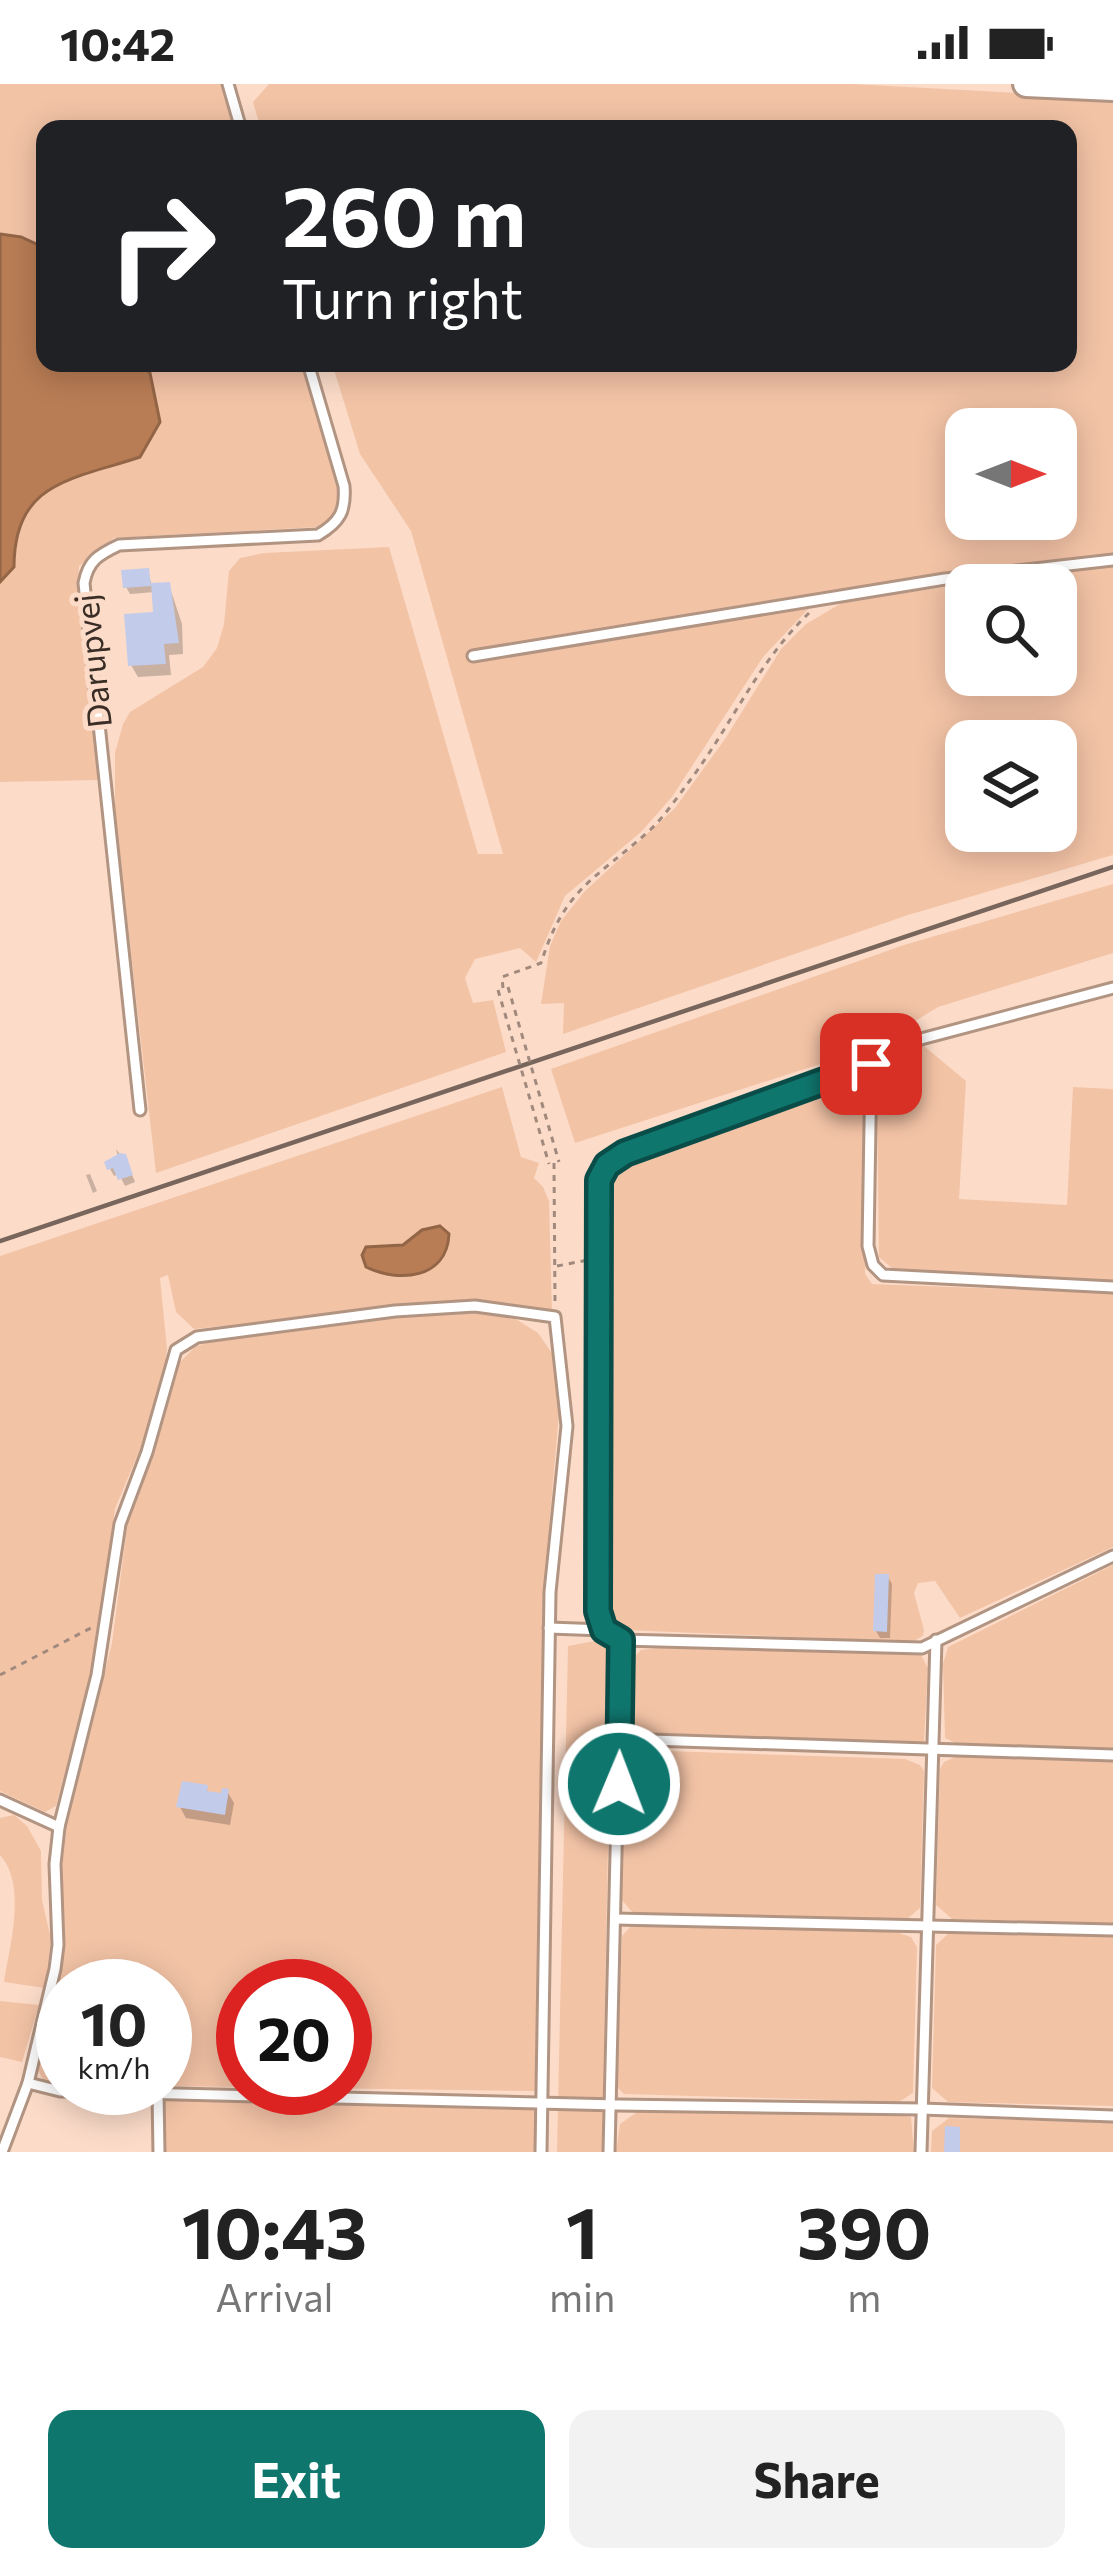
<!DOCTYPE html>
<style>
body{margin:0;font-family:Commissioner,sans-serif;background:#f2f2f2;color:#222;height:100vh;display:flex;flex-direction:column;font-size:45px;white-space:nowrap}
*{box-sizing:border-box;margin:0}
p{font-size:39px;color:#767676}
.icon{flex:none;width:66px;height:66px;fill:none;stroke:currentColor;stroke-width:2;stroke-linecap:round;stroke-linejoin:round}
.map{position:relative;height:2068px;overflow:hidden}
.sheet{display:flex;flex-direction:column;background:#fff;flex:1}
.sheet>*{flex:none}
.banner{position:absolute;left:36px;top:36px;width:1041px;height:252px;border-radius:24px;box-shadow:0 6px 30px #0003;background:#202124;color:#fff;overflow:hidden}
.needle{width:78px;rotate:90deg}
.controls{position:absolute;left:945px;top:324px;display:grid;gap:24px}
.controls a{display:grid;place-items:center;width:132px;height:132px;border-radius:24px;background:#fff;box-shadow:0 6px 30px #0003;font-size:60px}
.speed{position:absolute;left:36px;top:1875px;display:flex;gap:24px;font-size:60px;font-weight:700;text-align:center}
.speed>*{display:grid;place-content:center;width:156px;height:156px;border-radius:50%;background:#fff;box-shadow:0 6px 30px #0003;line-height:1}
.speed small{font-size:30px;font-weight:400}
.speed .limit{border:18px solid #d22;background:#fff;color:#111}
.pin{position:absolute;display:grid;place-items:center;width:102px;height:102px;color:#fff;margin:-51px;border-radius:24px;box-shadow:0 6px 18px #0006}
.me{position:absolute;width:132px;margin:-66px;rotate:1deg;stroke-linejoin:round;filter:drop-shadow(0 0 9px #0008)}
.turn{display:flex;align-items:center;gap:42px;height:252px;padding:0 48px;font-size:54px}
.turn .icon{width:156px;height:156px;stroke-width:2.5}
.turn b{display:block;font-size:84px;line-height:102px}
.eta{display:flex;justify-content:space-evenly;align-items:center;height:204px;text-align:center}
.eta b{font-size:72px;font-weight:700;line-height:84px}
.action{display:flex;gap:24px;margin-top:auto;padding:24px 48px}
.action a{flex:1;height:138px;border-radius:24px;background:#0f766e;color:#fff;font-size:48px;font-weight:700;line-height:138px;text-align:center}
.action a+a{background:#f2f2f2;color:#222}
.status{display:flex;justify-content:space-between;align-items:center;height:84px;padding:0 60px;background:#fff;direction:ltr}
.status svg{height:33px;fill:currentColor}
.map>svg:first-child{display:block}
.green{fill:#f3c3a6;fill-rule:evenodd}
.water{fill:#b97d55;stroke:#936547;stroke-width:3}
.shadow{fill:#0003}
.building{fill:#c2cbe9}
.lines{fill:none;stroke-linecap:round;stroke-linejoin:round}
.lane-casing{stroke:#b29482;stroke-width:15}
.secondary-casing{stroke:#b29482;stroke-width:30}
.path{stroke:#a18a7d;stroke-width:3;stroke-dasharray:6 6;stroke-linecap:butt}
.lane{stroke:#fff;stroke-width:9}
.secondary{stroke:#fff;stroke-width:24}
.rail{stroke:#78655b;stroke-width:4.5}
.path-bridge{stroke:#a18a7d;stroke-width:3;stroke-dasharray:6 6;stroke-linecap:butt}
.route-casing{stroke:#0a4d48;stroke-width:30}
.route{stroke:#0f766e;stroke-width:21}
.labels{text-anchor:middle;stroke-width:10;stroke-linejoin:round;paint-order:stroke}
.street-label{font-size:33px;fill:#392d26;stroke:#fcdcc9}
</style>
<div class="status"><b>10:42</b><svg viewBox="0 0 49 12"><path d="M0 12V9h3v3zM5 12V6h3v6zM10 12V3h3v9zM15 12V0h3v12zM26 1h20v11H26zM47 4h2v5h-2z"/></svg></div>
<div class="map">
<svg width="1113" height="2068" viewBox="0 0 1113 2068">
<rect width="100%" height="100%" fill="#fcdcc9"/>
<g class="green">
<path d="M0 0H223L237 45H45V164L21 153 0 150Z"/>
<path d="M269 0H853L1113 14V469L468 569 471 575 811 522 763 573 672 713 641 748 565 812 536 878 520 864 475 875 465 894 473 919 493 916 506 968 156 1089 115 729V669L123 640 130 628 203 583 217 564 224 540 229 487 240 474 264 469 389 463 478 770H503L411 447 360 370 332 279H1068V45H261L253 18ZM966 345H1056V435H966Z"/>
<path d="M139 279H307L344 402 335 432 317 443 114 454 79 482 78 499 98 696 0 698V498L14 483C14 397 72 396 141 373L150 289Z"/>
<path d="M1113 480V771L908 831 563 950 564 919 541 920 550 862 561 837 584 808 675 724 725 655 781 565 806 540 845 517ZM966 501H1056V591H966ZM966 657H1056V747H966Z"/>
<path d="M1113 800V869L938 923 873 963 575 1059 551 985 904 861Z"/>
<path d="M924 962 966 997 959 1115 1067 1121 1073 1003 1113 1005V1198L902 1186 893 1185 879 1173 877 1012 882 980Z"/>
<path d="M861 994 867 1010 865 1190 872 1200 1113 1209V1463L960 1534 935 1497 918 1499 914 1509 924 1546 923 1552 912 1558 624 1546 615 1539 607 1517 604 1118 610 1096 624 1077 845 996Z"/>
<path d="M502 1003 521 1073 539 1079 534 1094 543 1103 549 1117 552 1227 479 1216 194 1245 176 1228 168 1191 160 1194 167 1265 165 1285 152 1336 115 1425 96 1571 56 1722 45 1728 0 1707V1172Z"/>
<path d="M475 1229 511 1232 538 1249 556 1275 561 1307 545 1488 535 2007 165 2002V1902H63V2000L43 1996 38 1986 40 1973 64 1864 59 1811 67 1739 112 1559 130 1421 147 1388 179 1279 195 1263 215 1256 411 1231ZM243 1902H345V2004H243Z"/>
<path d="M1113 1481V1665L958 1660 945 1654 943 1580 948 1563Z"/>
<path d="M600 1556 614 1561 617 1586 608 1762 602 2068H557L568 1562Z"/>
<path d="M658 1564 921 1571 928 1584 924 1657 919 1660 638 1653 628 1643 629 1578 641 1566Z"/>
<path d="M639 1666 905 1675 920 1681 924 1687 920 1824 907 1835 633 1829 621 1815 624 1678 629 1670Z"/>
<path d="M957 1672 1113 1677V1839L952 1835 936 1821 940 1685 944 1678Z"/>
<path d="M14 1731 27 1742 41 1767 42 1816 51 1855 45 1904 4 1898C10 1861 27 1801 0 1771V1734Z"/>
<path d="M632 1841 896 1848 911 1853 917 1863 913 2009 899 2018 624 2010 616 2002 622 1852Z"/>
<path d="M951 1847 1113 1852V2022L948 2018 932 2004 936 1861Z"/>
<path d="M0 1917 39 1921 22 1978 0 1973Z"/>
<path d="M166 2014 530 2022 535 2028 534 2068H163L162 2022Z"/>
<path d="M640 2026 905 2032 911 2033 914 2068H616L620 2040Z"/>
<path d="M949 2034 1113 2039V2068H931L932 2047Z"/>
</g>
<g class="water">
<path d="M0 150 21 153 45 164V279H139L150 289 160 338 140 373C72 396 14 397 14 483L0 498Z"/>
<path d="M440 1142 449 1150C447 1195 399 1199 366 1183L362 1171 366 1163 403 1161 422 1146Z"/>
</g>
<g class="shadow">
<path d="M148 487 152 502 169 501 182 540 183 570 169 571 171 591 138 593 131 581 156 531 155 508 130 510 126 503Z"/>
<path d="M116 1065 128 1081 135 1098 125 1102 119 1090 114 1092 110 1085 108 1080 119 1076Z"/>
<path d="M90 1090 97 1107 93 1109 86 1091Z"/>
<path d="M888 1493 892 1500 890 1554H880L876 1547Z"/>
<path d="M206 1704 210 1711 224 1713 227 1707 234 1719 230 1741 186 1734 180 1723Z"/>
</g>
<g class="building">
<path d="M149 484 151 502 123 504 121 486Z"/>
<path d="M170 498 179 559 164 560 166 580 128 582 124 530 153 528 151 499Z"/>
<path d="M120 1069 126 1070 133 1091 118 1096 113 1084 107 1086 104 1078Z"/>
<path d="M875 1490H889L887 1548 873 1547Z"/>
<path d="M182 1697 208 1701 207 1707 221 1709 222 1704 229 1705 225 1731 176 1723Z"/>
<path d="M945 2042 960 2043V2068H944Z"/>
</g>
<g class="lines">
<defs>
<g id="lane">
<path d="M228 0 241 45"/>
<path d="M473 572 945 495 1113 476"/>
<path d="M1113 904 921 955 871 980 625 1069 607 1081 599 1095 598 1527 604 1546 621 1556 922 1564 1113 1472"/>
<path d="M871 980 868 1162 873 1181 883 1191 1113 1203"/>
<path d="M140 1026 84 499C88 477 98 471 119 461L318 451C340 438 346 427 344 402L308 279"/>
<path d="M549 1544 604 1546"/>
<path d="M620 1655 1113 1671"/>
<path d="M0 1716 59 1743"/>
<path d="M615 1835 1113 1846"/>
<path d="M28 1999 60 2007 617 2021 922 2025 1113 2032"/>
<path d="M158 2009 159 2068"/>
<path d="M2 2068 28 1999 55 1885 58 1861 55 1780 59 1743 97 1591 120 1440 147 1368 176 1266 197 1253 395 1227 475 1222 555 1233 567 1342 550 1508 541 2068"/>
<path d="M609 2068 621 1556"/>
<path d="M921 2068 936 1556"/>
</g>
<path id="secondary" d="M1026 0 1113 4"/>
</defs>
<use href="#lane" class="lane-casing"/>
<use href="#secondary" class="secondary-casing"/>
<g class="path">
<path d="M503 904 502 893 541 879C565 803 595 796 650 746 665 732 678 712 691 695 732 640 758 578 809 529"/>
<path d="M554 1079 555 1219"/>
<path d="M557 1182 588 1176"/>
<path d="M0 1591 91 1544"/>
</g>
<use href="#lane" class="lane"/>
<use href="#secondary" class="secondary"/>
<path class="rail" d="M0 1157 1113 783"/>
<g class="path-bridge">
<path d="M508 903 559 1078"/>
<path d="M498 906 549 1080"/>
</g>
</g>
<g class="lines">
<defs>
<path id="route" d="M619 1700 621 1556 604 1546 598 1527 599 1096 607 1081 625 1069 871 980"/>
</defs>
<use href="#route" class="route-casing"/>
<use href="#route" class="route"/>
</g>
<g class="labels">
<g class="street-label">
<text transform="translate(93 577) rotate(-96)" y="12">Darupvej</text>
</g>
</g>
</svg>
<div class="controls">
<a><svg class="needle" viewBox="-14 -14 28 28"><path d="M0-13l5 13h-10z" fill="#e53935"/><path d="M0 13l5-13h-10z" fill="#767676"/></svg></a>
<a><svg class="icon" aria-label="search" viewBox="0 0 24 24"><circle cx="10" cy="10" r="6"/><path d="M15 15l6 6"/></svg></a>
<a><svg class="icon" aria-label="layers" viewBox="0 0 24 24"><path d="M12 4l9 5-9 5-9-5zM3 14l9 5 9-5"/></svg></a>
</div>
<div class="speed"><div>10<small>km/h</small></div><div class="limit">20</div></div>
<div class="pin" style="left:871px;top:980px;background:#d93025"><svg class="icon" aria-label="arrive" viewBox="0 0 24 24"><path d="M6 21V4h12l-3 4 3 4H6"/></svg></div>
<svg class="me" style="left:619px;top:1700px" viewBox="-20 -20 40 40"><circle r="17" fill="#0f766e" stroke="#fff" stroke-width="3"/><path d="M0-11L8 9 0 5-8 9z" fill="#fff"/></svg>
<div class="banner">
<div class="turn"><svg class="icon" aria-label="right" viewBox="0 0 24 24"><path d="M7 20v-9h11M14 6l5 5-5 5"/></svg><div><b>260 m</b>Turn right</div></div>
</div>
</div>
<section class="sheet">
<div class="eta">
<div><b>10:43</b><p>Arrival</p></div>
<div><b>1</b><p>min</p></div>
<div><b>390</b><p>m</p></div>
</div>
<div class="action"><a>Exit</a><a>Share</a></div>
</section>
